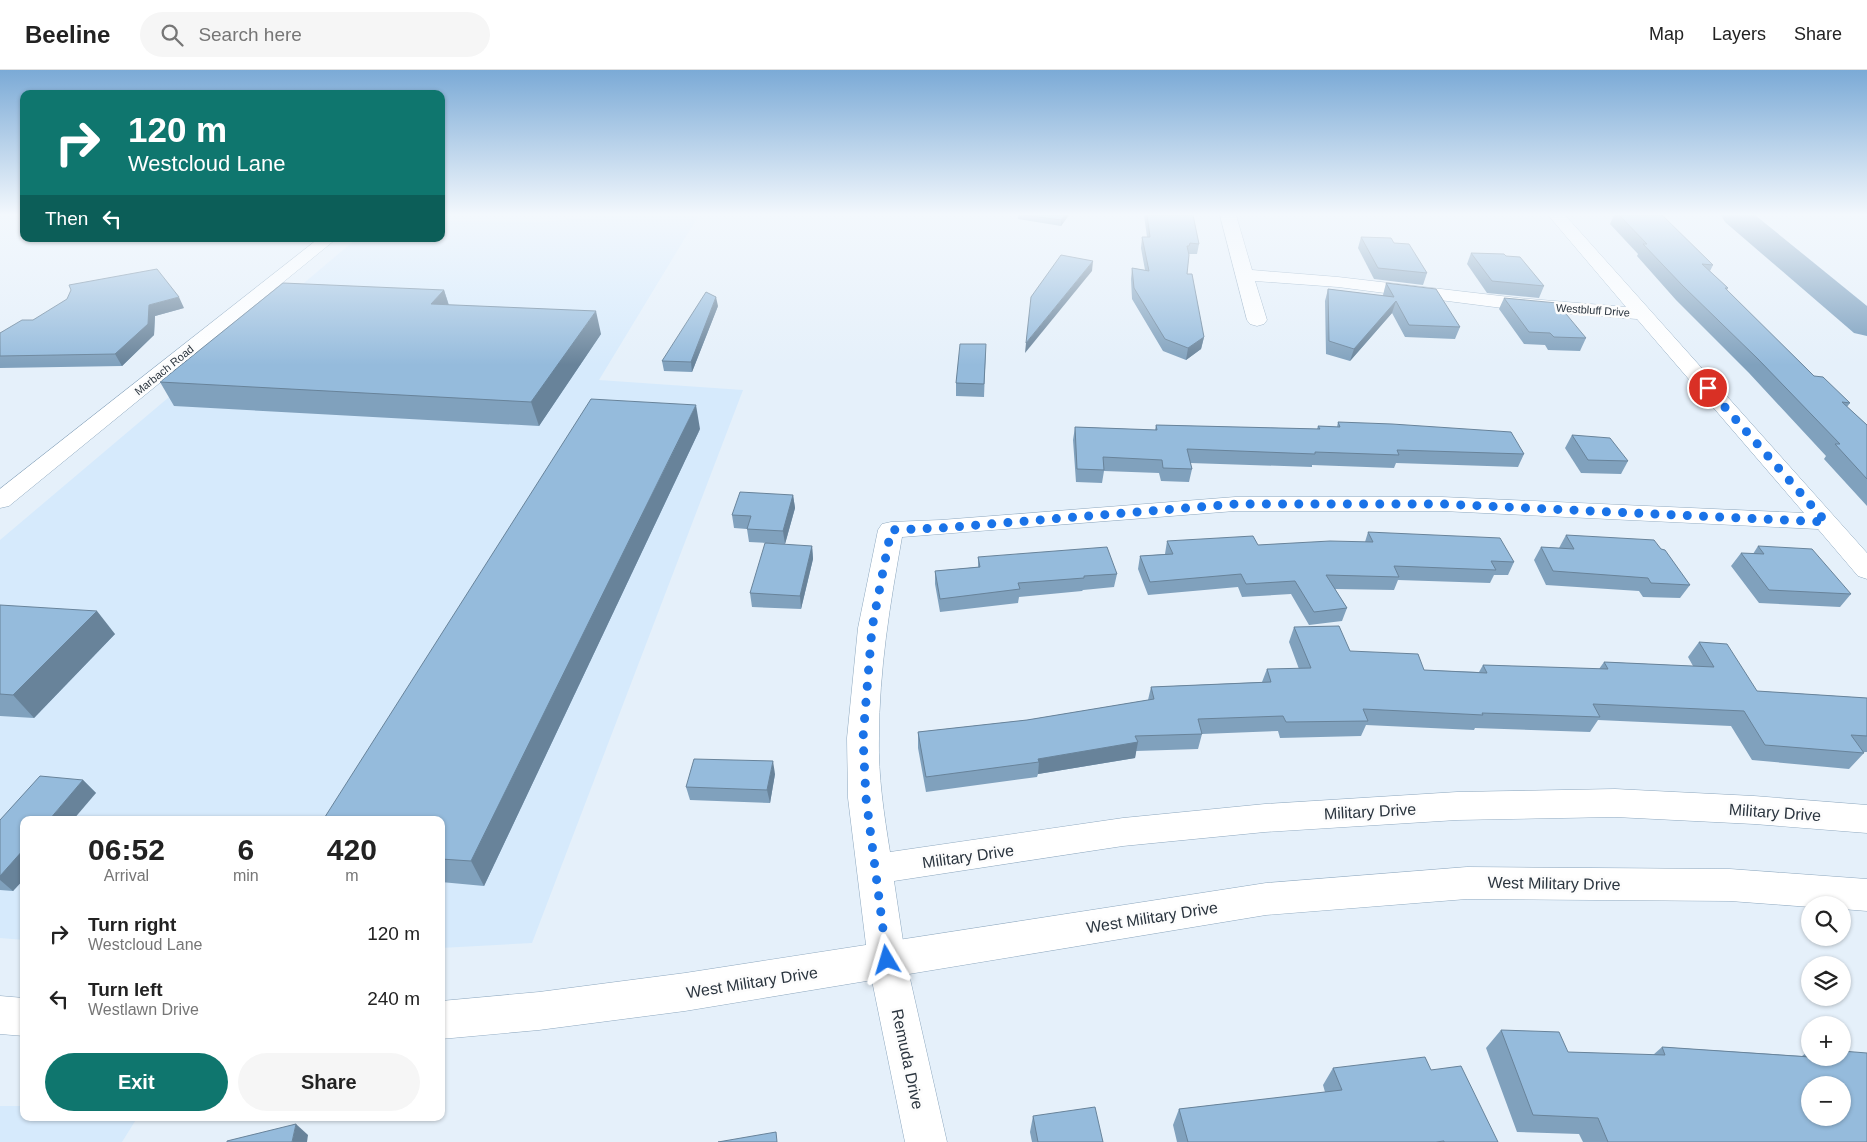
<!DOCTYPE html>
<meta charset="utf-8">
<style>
body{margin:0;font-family:Helvetica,sans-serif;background:#f6f6f6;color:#222;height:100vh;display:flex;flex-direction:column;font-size:19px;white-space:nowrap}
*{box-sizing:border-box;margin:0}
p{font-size:16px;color:#767676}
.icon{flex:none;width:28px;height:28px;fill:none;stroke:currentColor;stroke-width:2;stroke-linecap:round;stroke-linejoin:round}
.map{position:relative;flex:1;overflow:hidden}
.side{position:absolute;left:20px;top:746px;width:425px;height:305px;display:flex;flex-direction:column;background:#fff;border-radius:10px;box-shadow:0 1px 4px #0004}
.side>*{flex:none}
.guide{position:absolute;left:20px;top:20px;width:425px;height:152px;border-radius:10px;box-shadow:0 1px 4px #0004;background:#0f766e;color:#fff;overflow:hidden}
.buttons{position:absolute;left:1801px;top:826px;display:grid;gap:10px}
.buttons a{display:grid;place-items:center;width:50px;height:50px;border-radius:50%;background:#fff;box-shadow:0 1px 4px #0004;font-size:25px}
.pin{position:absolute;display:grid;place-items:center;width:42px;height:42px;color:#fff;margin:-21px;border:2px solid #fff;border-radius:50%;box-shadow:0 1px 5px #0007}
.me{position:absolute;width:55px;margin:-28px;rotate:353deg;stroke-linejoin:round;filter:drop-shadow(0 0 4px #0008)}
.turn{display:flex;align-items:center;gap:18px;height:105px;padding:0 25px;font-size:22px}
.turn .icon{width:65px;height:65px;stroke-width:2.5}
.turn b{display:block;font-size:35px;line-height:42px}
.then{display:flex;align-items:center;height:48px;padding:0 25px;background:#0003;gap:10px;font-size:19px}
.eta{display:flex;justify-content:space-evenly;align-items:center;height:85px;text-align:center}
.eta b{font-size:30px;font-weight:600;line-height:35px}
.action{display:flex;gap:10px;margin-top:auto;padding:10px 25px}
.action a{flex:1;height:58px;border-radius:30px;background:#0f766e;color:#fff;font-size:20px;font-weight:600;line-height:58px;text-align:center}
.action a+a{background:#f6f6f6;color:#222}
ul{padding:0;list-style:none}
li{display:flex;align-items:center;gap:15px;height:65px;padding:0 25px}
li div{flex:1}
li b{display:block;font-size:19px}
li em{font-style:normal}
header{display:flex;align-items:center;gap:30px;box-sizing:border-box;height:70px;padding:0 25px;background:#fff;border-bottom:1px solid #e0e0e0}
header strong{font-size:24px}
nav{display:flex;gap:28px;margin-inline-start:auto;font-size:18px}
.search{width:350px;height:45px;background:#f6f6f6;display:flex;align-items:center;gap:12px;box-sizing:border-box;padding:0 18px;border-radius:28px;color:#767676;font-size:19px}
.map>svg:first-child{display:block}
.built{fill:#d6eafc}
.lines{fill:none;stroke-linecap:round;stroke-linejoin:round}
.river{fill:#779cbc;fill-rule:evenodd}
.minor-casing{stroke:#8ea8bf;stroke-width:1}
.major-casing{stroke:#8ea8bf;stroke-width:1}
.minor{fill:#fff;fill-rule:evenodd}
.major{fill:#fff;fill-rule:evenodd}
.wall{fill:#80a1bd}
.shaded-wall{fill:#68839a}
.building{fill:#95bbdc;stroke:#68839a;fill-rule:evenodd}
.route{stroke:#1a73e8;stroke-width:9;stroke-dasharray:0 16.2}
.labels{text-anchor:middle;stroke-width:5;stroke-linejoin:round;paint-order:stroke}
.far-street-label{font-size:11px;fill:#2b353f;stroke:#fcfcfc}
.near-street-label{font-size:16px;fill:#2b353f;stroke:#fcfcfc}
</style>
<header>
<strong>Beeline</strong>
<div class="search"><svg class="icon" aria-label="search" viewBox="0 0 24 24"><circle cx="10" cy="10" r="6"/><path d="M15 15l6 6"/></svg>Search here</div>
<nav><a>Map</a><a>Layers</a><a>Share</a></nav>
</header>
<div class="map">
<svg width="1867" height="1072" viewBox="0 0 1867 1072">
<rect width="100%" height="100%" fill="#e5f0fa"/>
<g class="built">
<path d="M617 145H699L599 310 743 320 532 873 441 878V750H24V870L0 868V470L356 169H441V151L539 152Z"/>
<path d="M0 1036H24V1048H137L122 1072H0Z"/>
</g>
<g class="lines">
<path class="river" d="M1721 145H1755L1867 236V266L1854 263 1725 152Z"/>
<defs>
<g id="minor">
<path d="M1220 145H1236L1252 200 1338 207 1518 228 1626 237 1548 145H1565L1867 483V509L1858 506 1818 459 1442 441H1235L902 467C890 534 879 600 879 668 878 706 884 744 890 782L1123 748 1265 734 1457 722 1615 719 1754 726 1867 735V763L1754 754 1615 747 1457 750 1265 762 1123 776 894 811 906 891 947 1072H905L868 891 848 728 847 668 858 558 878 460 882 454 891 452 941 450 1235 427H1442L1804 443 1637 249 1518 240 1338 217 1255 211 1267 250 1264 254 1257 256 1250 254 1247 250Z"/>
<path d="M318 169H336L9 436 0 438V419Z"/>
</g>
<g id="major">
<path d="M1467 797 1730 799 1867 809V841L1842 839V835H1810V837L1730 831 1467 829 1266 845 685 941 539 960 441 969V931L539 922 685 903 1266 813Z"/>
<path d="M0 926 24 928V966L0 964Z"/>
</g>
</defs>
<use href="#minor" class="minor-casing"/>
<use href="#major" class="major-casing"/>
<use href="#minor" class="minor"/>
<use href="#major" class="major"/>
</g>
<g class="wall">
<path d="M1018 145H1069L1061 156 1018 149Z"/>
<path d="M1144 145H1193L1199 174 1197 184H1189L1187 204 1204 267 1201 279 1186 290 1163 281 1132 229 1131 209 1132 198 1145 200 1141 178 1142 167H1147Z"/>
<path d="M1614 145H1619L1713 195 1710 201 1728 218 1727 220 1814 306 1850 333 1847 337 1867 355V436L1824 389 1826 386 1749 303 1676 230 1637 186 1638 184 1610 154Z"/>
<path d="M1361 167 1394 173 1427 203 1423 215 1374 209 1358 178Z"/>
<path d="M1471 183 1506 186 1544 216 1539 228 1487 223 1467 194Z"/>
<path d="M1386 213 1460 257 1455 269 1405 267 1392 243 1350 291 1326 284 1325 231 1328 219 1383 226V225Z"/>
<path d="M444 220 449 235 601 264 539 356 174 336 160 312Z"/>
<path d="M1504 228 1586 268 1580 281 1548 280 1545 275 1524 274 1499 239Z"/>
<path d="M718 236 692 302 664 301 662 291Z"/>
<path d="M184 238 155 246 154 265 122 296 0 298V263L33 250Z"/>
<path d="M986 274 984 327 956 326V313Z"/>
<path d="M1338 352 1524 384 1518 397 1396 393 1394 398 1312 395V397L1190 393 1192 399 1189 412 1161 411 1159 403 1104 401 1102 413 1076 412 1073 370 1075 357 1155 360 1156 355 1317 359 1318 356 1337 357Z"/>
<path d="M700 359 484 816 441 812V750Z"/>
<path d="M1572 365 1628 391 1621 404 1581 403 1565 378Z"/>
<path d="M793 425 795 438 785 474 749 472 747 459 734 458 732 445Z"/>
<path d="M1368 462 1514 492 1508 505H1494L1490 513 1398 510 1394 520 1335 519 1347 538 1342 551 1309 555 1291 524 1242 527 1238 517 1148 525 1138 499 1140 486 1165 484 1167 471 1258 475 1365 472Z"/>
<path d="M1566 465 1661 479 1690 515 1680 528 1643 527 1639 521 1546 515 1534 490 1541 477 1559 478Z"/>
<path d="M812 476 813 489 801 539 752 537 750 523Z"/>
<path d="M1758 476 1851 524 1840 537 1759 533 1731 496 1741 483 1753 484Z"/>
<path d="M978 487 1117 504 1114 517 1083 520 1082 521 1019 527 1018 533 940 542 935 514V501L978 497Z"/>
<path d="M0 535 115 564 34 648 0 646Z"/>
<path d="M1294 557 1350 581 1424 600 1479 602 1483 595 1599 599 1604 592 1693 596 1688 587 1699 572 1757 621 1867 628V682H1863L1864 683 1849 699 1752 690 1731 656 1598 650 1590 662 1475 658 1474 660 1366 655 1361 666 1280 668 1278 661 1202 664 1198 679 1136 681 1135 688 1038 704 1037 707 926 722 918 678V662L1027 650 1148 630 1151 617 1262 612 1267 599H1299L1289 572Z"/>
<path d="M775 704 770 733 690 730 686 717Z"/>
<path d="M83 710 96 723 24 750V809L13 821 0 820V750Z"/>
<path d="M1501 960 1568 982 1653 985 1662 977 1802 986 1810 980V988L1867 1072H1583L1579 1064 1517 1062 1486 978Z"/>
<path d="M1333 998 1431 1000 1498 1072H1177L1173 1055 1179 1039 1325 1022 1323 1015Z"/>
<path d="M1033 1046 1103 1072H1032L1030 1062Z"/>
</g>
<g class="shaded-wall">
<path d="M1065 145H1069L1061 156V150Z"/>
<path d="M1093 191 1092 201 1025 283 1026 273Z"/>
<path d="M444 220 451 243 431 234Z"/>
<path d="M179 227 184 238 155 246 154 265 122 296 115 284 149 235Z"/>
<path d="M716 227 718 236 692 302 691 292Z"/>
<path d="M1396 231 1392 243 1350 291 1354 279Z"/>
<path d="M596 241 601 264 539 356 531 332Z"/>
<path d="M1204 267 1201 279 1186 290 1188 278Z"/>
<path d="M696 335 700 359 484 816 471 791Z"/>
<path d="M793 425 795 438 785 474 783 461Z"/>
<path d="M812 476 813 489 801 539 800 526Z"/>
<path d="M97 541 115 564 34 648 13 625Z"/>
<path d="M1138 672 1135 688 1038 704 1039 692 1038 689Z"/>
<path d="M773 691 775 704 770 733 767 720Z"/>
<path d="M83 710 96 723 73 750H49Z"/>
<path d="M24 779V809L13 821 0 810V806Z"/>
<path d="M296 1054 308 1065 307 1072H292Z"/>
</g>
<g class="building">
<path d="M1024 145H1065L1061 150Z"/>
<path d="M1147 145H1193L1199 174 1190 173 1189 176H1187L1189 185 1187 204H1192L1204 267 1188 278 1165 269 1134 218 1132 198 1149 201 1142 167H1150Z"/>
<path d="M1619 145H1662L1713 195 1702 194 1728 218H1725L1814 306 1823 307 1850 333 1842 332 1867 355V409L1835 374H1840L1758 289 1683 216 1643 174H1647Z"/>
<path d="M1361 167 1391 168 1394 173 1409 174 1427 203 1378 198Z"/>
<path d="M1471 183 1504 184 1506 186 1520 187 1544 216 1492 211Z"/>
<path d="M1061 185 1093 191 1026 273 1031 227Z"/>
<path d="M157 199 179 227 149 235 148 254 115 284 0 286V263L22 250H33L67 229 71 220 69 215Z"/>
<path d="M283 213 444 220 431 234 596 241 531 332 160 312Z"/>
<path d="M1386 213 1436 219 1460 257 1409 255 1396 231 1354 279 1329 271 1328 219 1394 227Z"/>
<path d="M706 222 716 227 691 292 662 291Z"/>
<path d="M1504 228 1557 233 1586 268 1554 267 1550 263 1529 262Z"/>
<path d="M960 274H986L984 314 956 313Z"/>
<path d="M591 329 696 335 471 791 441 789V750H323Z"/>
<path d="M1338 352 1392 354 1511 362 1524 384 1397 380 1399 385 1315 382V384L1187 379 1192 399 1163 398 1162 390 1103 387 1104 400 1077 399 1075 357 1157 360 1156 355 1320 359 1318 356 1340 357Z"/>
<path d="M1572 365 1610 368 1628 391 1588 390Z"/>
<path d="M740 422 793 425 783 461 747 459 751 446 732 445Z"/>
<path d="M1368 462 1500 468 1514 492 1491 491 1496 500 1394 496 1399 507 1326 505 1347 538 1314 542 1295 511 1246 514 1241 504 1150 512 1140 486 1173 484 1167 471 1253 466 1258 475 1330 471 1373 472Z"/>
<path d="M1566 465 1654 470 1661 479 1665 480 1690 515 1651 513 1648 508 1553 501 1541 477 1574 479Z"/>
<path d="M765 473 812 476 800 526 750 523Z"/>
<path d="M1758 476 1812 479 1851 524 1769 520 1741 483 1764 484Z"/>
<path d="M1107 477 1117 504 1084 506V508L1018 513 1020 519 940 529 935 501 980 497 978 487Z"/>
<path d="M0 535 97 541 13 625 0 624Z"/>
<path d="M1339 556 1350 581 1418 584 1424 600 1487 603 1483 595 1608 599 1604 592 1714 597 1699 572 1727 574 1757 621 1867 628V666L1851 665 1864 683 1765 675 1744 641 1593 634 1600 647 1482 643 1483 645 1363 639 1368 651 1286 652 1283 646 1198 649 1202 664 1135 666 1138 672 1038 689 1039 692 926 707 918 662 1027 650 1154 629 1151 617 1271 612 1267 599 1311 598 1294 557Z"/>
<path d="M694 689 773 691 767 720 686 717Z"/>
<path d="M40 706 83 710 49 750H24V779L0 806V750Z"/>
<path d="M1501 960 1559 962 1568 982 1665 985 1662 977 1810 987V988H1842V981L1867 983V1072H1608L1598 1048 1533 1045ZM1810 1015H1842V1048H1810Z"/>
<path d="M1425 987 1431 1000 1461 996 1498 1072H1444V1071L1436 1072H1188L1179 1039 1342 1020 1333 998Z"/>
<path d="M1095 1037 1103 1072H1038L1033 1046Z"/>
<path d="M296 1054 292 1072H227V1071Z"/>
<path d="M776 1062 777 1072H718Z"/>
</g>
<linearGradient id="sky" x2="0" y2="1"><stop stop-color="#7baad6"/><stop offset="0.49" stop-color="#f3f8fd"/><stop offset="1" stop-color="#f3f8fd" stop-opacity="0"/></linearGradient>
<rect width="1867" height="295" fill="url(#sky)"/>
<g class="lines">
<path class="route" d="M887 890 866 728 863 668 872 558 891 460 941 458 1236 434H1442L1826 452 1708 318"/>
</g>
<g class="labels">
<g class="far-street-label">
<text transform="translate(1593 240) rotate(4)" y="4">Westbluff Drive</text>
<text transform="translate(164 300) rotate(-39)" y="4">Marbach Road</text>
</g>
<g class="near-street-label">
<text transform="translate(1370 741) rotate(-3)" y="6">Military Drive</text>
<text transform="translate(1775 742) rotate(4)" y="6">Military Drive</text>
<text transform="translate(968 786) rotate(-8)" y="6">Military Drive</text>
<text transform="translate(1554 813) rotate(1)" y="6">West Military Drive</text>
<text transform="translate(1152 847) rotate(-9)" y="6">West Military Drive</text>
<text transform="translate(752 912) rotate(-9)" y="6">West Military Drive</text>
<text transform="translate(908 989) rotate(78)" y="6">Remuda Drive</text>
</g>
</g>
</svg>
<div class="buttons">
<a><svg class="icon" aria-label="search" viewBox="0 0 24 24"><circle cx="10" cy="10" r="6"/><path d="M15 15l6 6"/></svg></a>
<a><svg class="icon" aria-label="layers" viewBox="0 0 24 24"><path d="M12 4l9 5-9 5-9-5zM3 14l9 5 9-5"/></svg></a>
<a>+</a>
<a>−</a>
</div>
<div class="pin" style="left:1708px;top:318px;background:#d93025"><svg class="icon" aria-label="arrive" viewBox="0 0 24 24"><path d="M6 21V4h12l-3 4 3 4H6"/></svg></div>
<svg class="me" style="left:887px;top:890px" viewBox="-20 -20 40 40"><path d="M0-17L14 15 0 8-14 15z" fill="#1a73e8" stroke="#fff" stroke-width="4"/></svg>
<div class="guide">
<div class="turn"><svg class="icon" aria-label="right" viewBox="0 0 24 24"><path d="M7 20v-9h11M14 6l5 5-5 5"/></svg><div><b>120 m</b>Westcloud Lane</div></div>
<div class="then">Then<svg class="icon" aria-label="left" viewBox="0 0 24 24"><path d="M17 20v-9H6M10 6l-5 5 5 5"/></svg></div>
</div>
<section class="side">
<div class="eta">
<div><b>06:52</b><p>Arrival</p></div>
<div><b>6</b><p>min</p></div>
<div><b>420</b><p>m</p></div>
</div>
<ul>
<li><svg class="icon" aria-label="right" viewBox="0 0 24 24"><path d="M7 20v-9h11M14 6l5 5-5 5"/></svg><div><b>Turn right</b><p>Westcloud Lane</p></div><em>120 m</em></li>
<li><svg class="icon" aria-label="left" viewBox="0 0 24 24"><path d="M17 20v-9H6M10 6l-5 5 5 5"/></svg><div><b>Turn left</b><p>Westlawn Drive</p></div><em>240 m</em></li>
</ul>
<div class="action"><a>Exit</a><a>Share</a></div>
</section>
</div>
